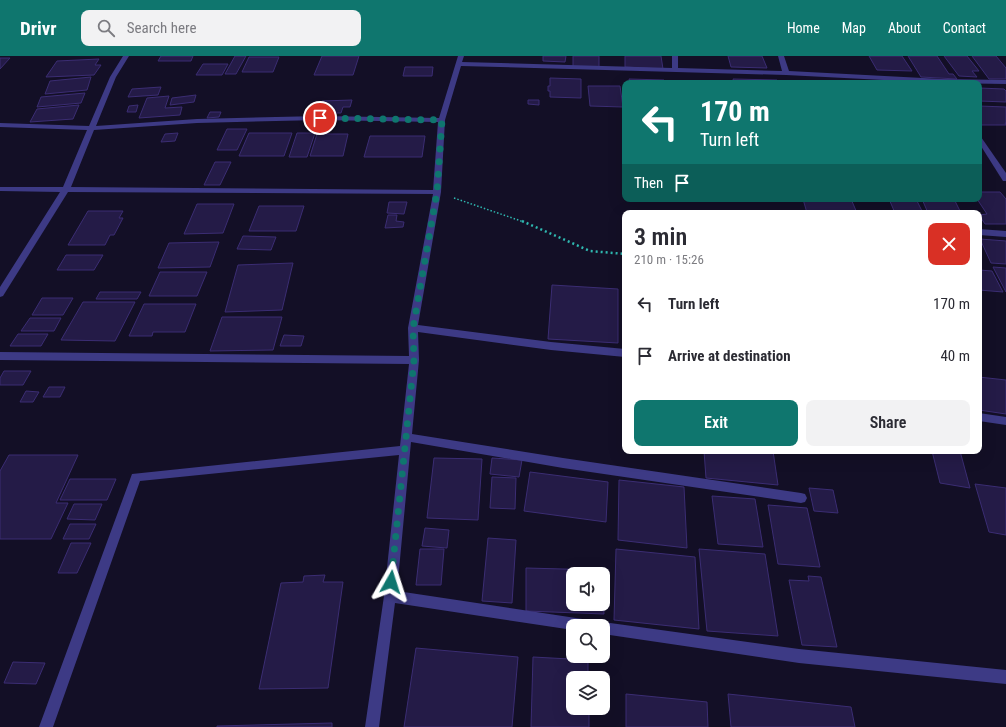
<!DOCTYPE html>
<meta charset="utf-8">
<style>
body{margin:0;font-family:"Roboto Condensed",sans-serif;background:#f2f2f3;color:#2b2b33;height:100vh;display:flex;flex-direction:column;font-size:15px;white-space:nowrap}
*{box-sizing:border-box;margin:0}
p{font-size:13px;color:#7c7c81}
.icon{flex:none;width:22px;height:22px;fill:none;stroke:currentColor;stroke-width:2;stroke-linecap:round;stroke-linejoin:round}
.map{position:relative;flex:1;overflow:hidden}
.side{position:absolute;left:622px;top:154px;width:360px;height:244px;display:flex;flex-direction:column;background:#fff;border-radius:8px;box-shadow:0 4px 16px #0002}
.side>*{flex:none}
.banner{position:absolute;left:622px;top:24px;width:360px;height:122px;border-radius:8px;box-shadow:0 4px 16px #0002;background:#0f766e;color:#fff;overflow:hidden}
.fabs{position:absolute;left:566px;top:511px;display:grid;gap:8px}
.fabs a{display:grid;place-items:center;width:44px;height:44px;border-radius:8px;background:#fff;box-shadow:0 4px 16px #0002;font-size:20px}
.pin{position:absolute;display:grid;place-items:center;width:34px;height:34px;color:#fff;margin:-17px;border:2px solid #fff;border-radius:50%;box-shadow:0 1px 4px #0007}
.me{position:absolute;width:44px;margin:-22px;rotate:6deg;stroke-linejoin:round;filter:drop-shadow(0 0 3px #0008)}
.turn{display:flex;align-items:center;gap:14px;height:84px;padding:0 12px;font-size:18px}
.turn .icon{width:52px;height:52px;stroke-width:2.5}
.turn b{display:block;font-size:28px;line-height:34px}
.then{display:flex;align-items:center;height:38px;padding:0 12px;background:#0003;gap:8px;font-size:15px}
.round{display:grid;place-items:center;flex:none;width:42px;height:42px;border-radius:8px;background:#f2f2f3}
.overview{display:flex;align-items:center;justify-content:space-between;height:68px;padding:0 12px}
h1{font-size:24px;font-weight:600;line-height:30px}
.button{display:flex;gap:8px;margin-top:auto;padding:8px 12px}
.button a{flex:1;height:46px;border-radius:8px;background:#0f766e;color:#fff;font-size:16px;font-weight:600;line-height:46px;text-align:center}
.button a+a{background:#f2f2f3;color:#2b2b33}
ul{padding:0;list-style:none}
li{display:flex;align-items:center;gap:12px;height:52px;padding:0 12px}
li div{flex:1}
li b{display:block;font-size:15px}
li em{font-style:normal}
header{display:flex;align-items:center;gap:24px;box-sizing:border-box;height:56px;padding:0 20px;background:#0f766e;color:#fff}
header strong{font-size:19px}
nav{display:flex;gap:22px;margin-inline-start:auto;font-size:14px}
.search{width:280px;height:36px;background:#f2f2f3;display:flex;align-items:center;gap:10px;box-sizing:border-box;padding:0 14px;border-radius:8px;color:#7c7c81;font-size:15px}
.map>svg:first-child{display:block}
.building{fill:#241b47;stroke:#3b2d73}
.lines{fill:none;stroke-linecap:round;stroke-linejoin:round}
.path-far1{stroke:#2fb8b0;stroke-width:1.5;stroke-dasharray:1.5 2;stroke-linecap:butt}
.path{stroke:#2fb8b0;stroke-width:2.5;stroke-dasharray:2 3;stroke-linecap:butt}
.minor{fill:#3d3a85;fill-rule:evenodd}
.route{stroke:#0f766e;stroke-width:7;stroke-dasharray:0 12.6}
</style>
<header>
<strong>Drivr</strong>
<div class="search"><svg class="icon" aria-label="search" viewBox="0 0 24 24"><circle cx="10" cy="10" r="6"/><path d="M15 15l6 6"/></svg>Search here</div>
<nav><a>Home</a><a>Map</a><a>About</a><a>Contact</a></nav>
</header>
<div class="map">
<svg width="1006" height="671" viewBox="0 0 1006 671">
<rect width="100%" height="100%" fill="#130f26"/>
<g class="building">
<path d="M161 0H193L191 5H158Z"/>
<path d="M235 0H246L236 18H225Z"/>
<path d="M322 0H359L353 19H314Z"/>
<path d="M543 0H566L565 6 543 5Z"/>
<path d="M573 0H599V12L573 11Z"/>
<path d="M625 0H661L663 13 625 11Z"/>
<path d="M728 0H762L767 12 731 11Z"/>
<path d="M869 0H902L912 15 877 14Z"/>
<path d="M908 0H937L949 18H953L957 23 921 21Z"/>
<path d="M944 0H967L979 15H972L977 21 959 20Z"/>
<path d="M972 0H996L1006 12V23H989Z"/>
<path d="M249 1H279L273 16H242Z"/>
<path d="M0 2H10L0 13Z"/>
<path d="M99 3 95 9H101L94 19 46 21 57 5Z"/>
<path d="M203 8H228L222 19H196Z"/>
<path d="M405 11H433L432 20H403Z"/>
<path d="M91 21 87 34 45 38 50 25Z"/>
<path d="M550 22 581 23V42L550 41V35H548V30H550Z"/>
<path d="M629 23 664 24V27H630Z"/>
<path d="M733 23 777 24 778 27H734Z"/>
<path d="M588 30H620L623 51 590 50Z"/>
<path d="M161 31 158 39 128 41 132 33Z"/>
<path d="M979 32 1004 33 1006 35V46L979 45Z"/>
<path d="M85 37 81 47 37 51 41 41Z"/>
<path d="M196 39 194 46 170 49 172 42Z"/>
<path d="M169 40 165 52 182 51 180 59 139 62 147 42Z"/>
<path d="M352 44 350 51H343L341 57H318L322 45Z"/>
<path d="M528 44H539V49L528 48Z"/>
<path d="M79 49 73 63 30 66 37 53Z"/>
<path d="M138 49 136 56H127L129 50Z"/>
<path d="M979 50 1006 51V67H1005L1006 69H980Z"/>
<path d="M210 56H221L219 61 207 62Z"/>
<path d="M227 73H247L237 94H217Z"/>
<path d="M178 77 175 85 161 86 165 78Z"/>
<path d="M249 77H292L284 100H239Z"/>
<path d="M297 77H315L307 101H289Z"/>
<path d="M317 78H348L343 100H310Z"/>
<path d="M370 80H425L422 101H364Z"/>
<path d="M215 106H231L220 129H204Z"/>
<path d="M979 136H1000L1006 143V168H985L979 159 987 158 977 143H979Z"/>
<path d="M803 143H851L857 157H807Z"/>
<path d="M889 143H916L923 157H895Z"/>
<path d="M922 143H954L961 157H928Z"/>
<path d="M389 146H407L404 158 387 157Z"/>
<path d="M197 148H234L223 177 184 178Z"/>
<path d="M259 150H304L296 175H249Z"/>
<path d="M88 155H123L119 162H123L114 179H110L105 189H68Z"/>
<path d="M388 159H397L396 165 404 166 403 171 385 172Z"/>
<path d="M243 180 276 181 271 194 237 193Z"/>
<path d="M980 183 1006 185V208L991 207Z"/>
<path d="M219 186 210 211 158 212 169 187Z"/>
<path d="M66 199H103L94 214H57Z"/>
<path d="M293 207 282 254 225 256 238 209Z"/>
<path d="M993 211 1006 212V236Z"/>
<path d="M979 214 992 215 1003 236 979 234Z"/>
<path d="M160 216H207L197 240H149Z"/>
<path d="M552 229 618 233V287L548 283Z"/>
<path d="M100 236H141L137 243H96Z"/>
<path d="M42 242H73L63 259H32Z"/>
<path d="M83 246H135L115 285 61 284Z"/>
<path d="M144 248H196L185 276H153L152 280H129Z"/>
<path d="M222 261H282L273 294 210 295Z"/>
<path d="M30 262H61L54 275H21Z"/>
<path d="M18 278H48L41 290H10Z"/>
<path d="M284 279 304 280 301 290H280Z"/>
<path d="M4 315H31L23 329H0V322Z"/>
<path d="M979 321 1006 324V358L979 354Z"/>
<path d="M49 331H65L60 341H43Z"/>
<path d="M26 335 39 336 33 346H20Z"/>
<path d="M704 395H773L778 429 706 422Z"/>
<path d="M932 395H960L970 432 940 427Z"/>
<path d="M9 399H78L56 447H68L51 483H0V415Z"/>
<path d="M434 402 482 403 478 464 427 462Z"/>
<path d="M492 402 522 404 519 421 490 418Z"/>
<path d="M530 416 608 426 606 466 524 455Z"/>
<path d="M492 421 516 422 515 453 490 452Z"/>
<path d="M70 423H116L107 444H60Z"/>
<path d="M619 424 684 431 687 492 618 484Z"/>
<path d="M975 428 1006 432V479L989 476Z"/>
<path d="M809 432 833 434 838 457 814 455Z"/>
<path d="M712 440 755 443 763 491 718 488Z"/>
<path d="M74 448H102L95 464 67 463Z"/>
<path d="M768 449 807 452 820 511 778 508Z"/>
<path d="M70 468H96L89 483H63Z"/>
<path d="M425 472 449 474 447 492 422 490Z"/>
<path d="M488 482 516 484 512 547 482 545Z"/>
<path d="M71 487H91L77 517H58Z"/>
<path d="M420 493H444L441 529H416Z"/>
<path d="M616 493 695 501 699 573 614 564Z"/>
<path d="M699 493 765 498 778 580 707 575Z"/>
<path d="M526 512 601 514 602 518H573V548H603V543L604 558 526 555Z"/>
<path d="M325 519 323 526H343L328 632 259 633 281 527 303 526 304 520Z"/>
<path d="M808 520 821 521 837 591 802 589 789 524 809 525Z"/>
<path d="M416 592 518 601 512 671H404Z"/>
<path d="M533 601 588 604V622H573V652H589V671H531Z"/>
<path d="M13 606 45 607 36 628 4 627Z"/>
<path d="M626 638 707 646 708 671H626Z"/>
<path d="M728 638 851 651 855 671H731Z"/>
<path d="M332 667V671H217V670Z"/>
</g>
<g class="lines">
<path class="path-far1" d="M454 142 524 166"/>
<path class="path" d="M522 165 590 195 625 198"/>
<g class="minor">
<path d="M123 0H129L116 21 96 70 197 63 320 60 439 62 458 0H464L462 6 672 12V0H678V12L782 15 778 0H784L789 15 942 23 1006 24V28L942 27 786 19 461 10 445 64 441 136 418 269 551 286 625 293V301L551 294 418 276 419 304 412 378 563 402 801 437 805 438 807 442 805 446 801 447 563 412 411 386 397 535 589 564 594 565 595 570H573V574L395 547 379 671H365L384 540 399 399 140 425 53 671H39L132 418 400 390 409 308 0 304V296L409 300 408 272 433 138 68 136 3 240 0 241V231L60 136 0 135V131H63L87 74 0 71V67L89 70 110 21ZM320 64 438 66 433 134 71 131 94 74 197 67Z"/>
<path d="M979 80 981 81 1006 117V125H1003L979 87Z"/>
<path d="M979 173 1006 175V181L979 179Z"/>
<path d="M979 357 1006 361V369L979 365Z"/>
<path d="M603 566 799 593 1006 614V628L799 607 603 578V570H597L598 567Z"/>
</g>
</g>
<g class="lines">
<path class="route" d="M320 62 442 64 437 136 413 272 414 304 391 526"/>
</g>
</svg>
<div class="fabs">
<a><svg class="icon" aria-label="sound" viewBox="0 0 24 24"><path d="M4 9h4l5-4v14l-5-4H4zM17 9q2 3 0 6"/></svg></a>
<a><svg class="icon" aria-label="search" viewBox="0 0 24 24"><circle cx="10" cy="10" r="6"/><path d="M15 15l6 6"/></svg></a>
<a><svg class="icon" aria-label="layers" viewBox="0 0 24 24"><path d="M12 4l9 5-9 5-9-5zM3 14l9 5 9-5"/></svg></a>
</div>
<div class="pin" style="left:320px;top:62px;background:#d93025"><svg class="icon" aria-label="arrive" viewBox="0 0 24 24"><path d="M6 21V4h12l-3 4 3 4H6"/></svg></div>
<svg class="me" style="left:391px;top:526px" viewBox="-20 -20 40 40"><path d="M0-17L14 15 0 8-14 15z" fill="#0f766e" stroke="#fff" stroke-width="4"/></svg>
<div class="banner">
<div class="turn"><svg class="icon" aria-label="left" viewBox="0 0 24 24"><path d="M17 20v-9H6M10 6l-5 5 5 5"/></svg><div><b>170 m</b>Turn left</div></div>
<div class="then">Then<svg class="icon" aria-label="arrive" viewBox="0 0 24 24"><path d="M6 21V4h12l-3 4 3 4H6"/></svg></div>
</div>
<section class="side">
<div class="overview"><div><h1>3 min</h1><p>210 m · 15:26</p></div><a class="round" style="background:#d93025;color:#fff"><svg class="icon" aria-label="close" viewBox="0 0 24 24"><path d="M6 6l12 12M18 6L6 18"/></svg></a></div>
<ul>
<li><svg class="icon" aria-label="left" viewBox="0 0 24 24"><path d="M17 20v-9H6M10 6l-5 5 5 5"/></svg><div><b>Turn left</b></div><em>170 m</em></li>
<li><svg class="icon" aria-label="arrive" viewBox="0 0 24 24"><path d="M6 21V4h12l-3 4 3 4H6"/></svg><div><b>Arrive at destination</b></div><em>40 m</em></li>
</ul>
<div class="button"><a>Exit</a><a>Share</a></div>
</section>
</div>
